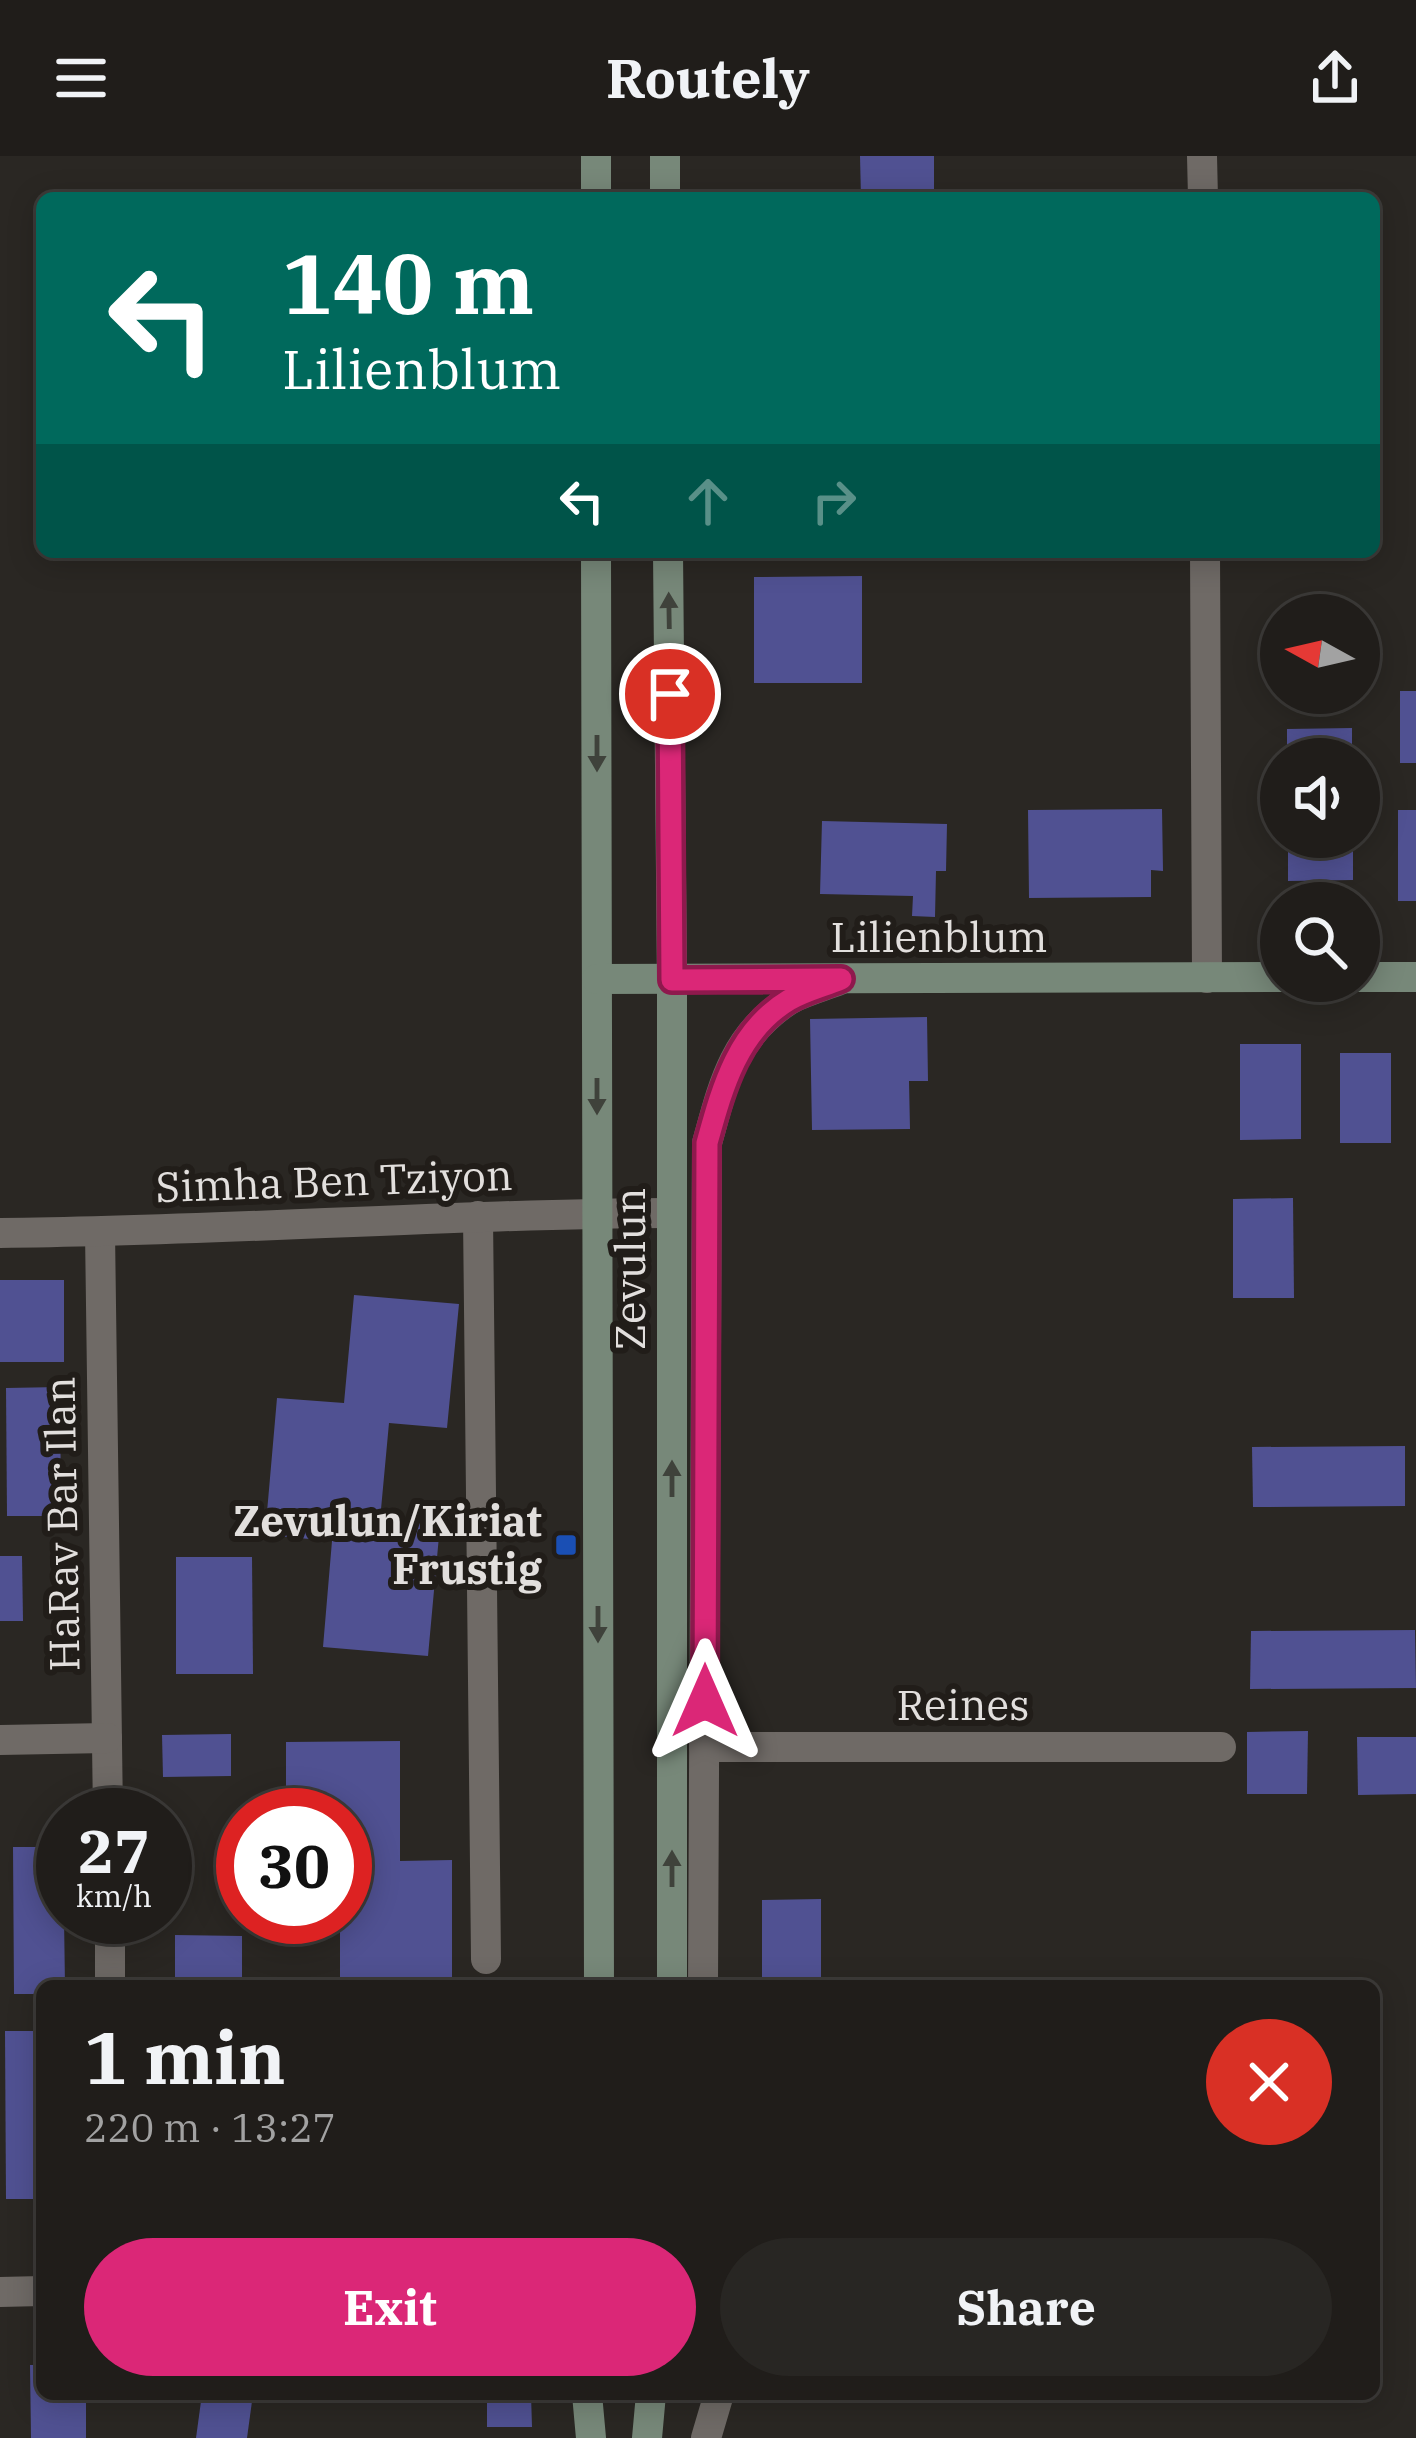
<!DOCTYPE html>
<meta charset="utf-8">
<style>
body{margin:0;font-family:"IBM Plex Serif",serif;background:#282623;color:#f1f3f6;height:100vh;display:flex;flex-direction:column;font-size:45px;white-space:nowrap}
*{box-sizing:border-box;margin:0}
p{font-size:39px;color:#a2a2a2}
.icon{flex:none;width:66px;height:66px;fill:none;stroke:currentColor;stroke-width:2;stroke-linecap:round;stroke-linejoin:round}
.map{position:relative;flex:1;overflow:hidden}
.details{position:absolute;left:36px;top:1824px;width:1344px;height:420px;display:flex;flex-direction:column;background:#201d1a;border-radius:18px;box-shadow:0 6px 30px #0003,0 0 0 3px #3d3b39}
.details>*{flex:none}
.top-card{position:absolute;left:36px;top:36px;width:1344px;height:366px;border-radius:18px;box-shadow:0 6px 30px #0003,0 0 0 3px #3d3b39;background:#00695c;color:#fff;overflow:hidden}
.needle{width:78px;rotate:278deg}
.tools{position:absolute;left:1260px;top:438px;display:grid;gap:24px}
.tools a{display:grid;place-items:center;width:120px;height:120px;border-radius:50%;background:#201d1a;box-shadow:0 6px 30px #0003,0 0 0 3px #3d3b39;font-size:60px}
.speed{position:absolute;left:36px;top:1632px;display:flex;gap:24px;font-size:60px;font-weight:700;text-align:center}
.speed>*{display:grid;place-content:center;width:156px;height:156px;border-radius:50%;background:#201d1a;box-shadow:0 6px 30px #0003,0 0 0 3px #3d3b39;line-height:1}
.speed small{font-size:30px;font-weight:400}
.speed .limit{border:18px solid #d22;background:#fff;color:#111}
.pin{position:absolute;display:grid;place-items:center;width:102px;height:102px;color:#fff;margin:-51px;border:6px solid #fff;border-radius:50%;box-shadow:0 3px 12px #0007}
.me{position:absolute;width:132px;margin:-66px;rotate:0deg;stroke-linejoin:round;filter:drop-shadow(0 0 9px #0008)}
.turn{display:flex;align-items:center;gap:42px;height:252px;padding:0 48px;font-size:54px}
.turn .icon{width:156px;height:156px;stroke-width:2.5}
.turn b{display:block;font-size:84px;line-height:102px}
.lanes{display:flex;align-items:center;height:114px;padding:0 48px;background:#0003;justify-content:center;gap:60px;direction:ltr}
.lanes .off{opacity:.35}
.round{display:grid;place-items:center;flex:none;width:126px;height:126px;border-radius:63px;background:#282623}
.summary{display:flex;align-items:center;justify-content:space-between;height:204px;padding:0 48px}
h1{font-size:72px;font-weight:700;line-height:90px}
.primary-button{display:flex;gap:24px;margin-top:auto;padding:24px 48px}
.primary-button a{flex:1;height:138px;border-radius:72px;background:#db2777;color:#fff;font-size:48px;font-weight:700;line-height:138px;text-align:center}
.primary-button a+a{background:#282623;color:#f1f3f6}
header{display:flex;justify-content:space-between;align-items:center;height:156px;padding:0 48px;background:#201d1a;font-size:54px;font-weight:700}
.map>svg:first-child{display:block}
.building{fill:#505192}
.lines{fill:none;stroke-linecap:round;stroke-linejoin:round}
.street{stroke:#6f6a66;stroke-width:30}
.secondary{stroke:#778879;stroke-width:30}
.oneway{fill:#3f423b}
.route-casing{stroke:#8e194d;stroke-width:30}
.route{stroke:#db2777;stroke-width:21}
.transit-dot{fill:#1a4fb4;stroke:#211d19;stroke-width:4.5}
.labels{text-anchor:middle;stroke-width:12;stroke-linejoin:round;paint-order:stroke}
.street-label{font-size:42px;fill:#e2dfdd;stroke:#211d19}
.poi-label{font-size:42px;font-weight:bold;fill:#e2dfdd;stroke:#211d19;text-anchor:end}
</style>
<header><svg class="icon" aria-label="menu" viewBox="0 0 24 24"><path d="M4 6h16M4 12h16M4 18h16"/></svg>Routely<svg class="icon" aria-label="share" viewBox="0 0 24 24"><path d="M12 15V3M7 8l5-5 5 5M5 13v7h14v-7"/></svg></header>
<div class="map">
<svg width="1416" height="2282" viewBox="0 0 1416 2282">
<rect width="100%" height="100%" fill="#2a2723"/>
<g class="building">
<path d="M860 0H934V42H861Z"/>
<path d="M821 396H907V400L821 401Z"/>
<path d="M862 420V527H754V421Z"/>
<rect x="1400" y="535" width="16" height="72"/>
<path d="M1352 572V603H1287V573Z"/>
<path d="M1162 653 1163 715 1151 714V741L1029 742 1028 654Z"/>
<rect x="1398" y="654" width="18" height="91"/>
<path d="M822 665 947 668 946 715H936L935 761 912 760 913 740 820 738Z"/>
<path d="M1288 681H1353V724L1288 725Z"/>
<path d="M927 861 928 925H909L910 973 812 974 810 863Z"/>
<path d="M1240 888H1301V983L1240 984Z"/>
<rect x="1340" y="897" width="51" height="90"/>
<path d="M1293 1042 1294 1142H1233V1043Z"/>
<rect x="0" y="1124" width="64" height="82"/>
<path d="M354 1139 459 1148 447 1272 389 1267 380 1364 440 1369 428 1500 323 1491 332 1385 265 1379 277 1242 344 1247Z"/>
<path d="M60 1231 61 1360H7L6 1232Z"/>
<path d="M1405 1290V1350L1253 1351 1252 1291Z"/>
<path d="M0 1400H22L23 1465H0Z"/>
<path d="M176 1401H252L253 1518H176Z"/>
<path d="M1415 1474 1416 1532 1250 1533 1251 1475Z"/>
<path d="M1308 1575 1307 1638H1247V1576Z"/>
<path d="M231 1578V1620L163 1621 162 1579Z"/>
<path d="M1357 1581H1416V1638L1358 1639Z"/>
<path d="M400 1585V1705L452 1704V1830H340V1761H345V1659H286V1586Z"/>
<path d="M13 1691H63L65 1830H42V1838H14Z"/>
<path d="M821 1743V1830H762V1744Z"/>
<path d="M175 1779 242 1780V1828L175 1827Z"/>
<path d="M5 1875H42V2043H6Z"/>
<path d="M30 2209H42V2238H86V2282H31Z"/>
<path d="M202 2238H253L247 2282H196Z"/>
<path d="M487 2238H531L532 2271H487Z"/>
</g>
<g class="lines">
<g class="street">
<path d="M1202 0 1203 42"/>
<path d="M1205 396 1207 822"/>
<path d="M478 1060 486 1803"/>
<path d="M100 1076 108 1659"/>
<path d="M0 1077C224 1075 448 1058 672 1057"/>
<path d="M0 1584 107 1582"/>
<path d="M704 1591H1221"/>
<path d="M110 1761V1830"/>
<path d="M703 1830 707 987C723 929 733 882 786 846 801 836 823 831 840 824"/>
<path d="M0 2136 42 2135"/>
<path d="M706 2282 719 2238"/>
</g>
<g class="secondary">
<path d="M596 0V42"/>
<path d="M665 0V42"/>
<path d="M596 396 599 1830"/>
<path d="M668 396 672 824V1830"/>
<path d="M1359 821H1416"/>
<path d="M597 823 1281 821"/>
<path d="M587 2238 591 2282"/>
<path d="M647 2282 651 2238"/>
</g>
</g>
<defs><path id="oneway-solid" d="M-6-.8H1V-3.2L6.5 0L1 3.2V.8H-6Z" transform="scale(3)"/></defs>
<g class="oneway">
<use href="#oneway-solid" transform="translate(669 455) rotate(-91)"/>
<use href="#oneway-solid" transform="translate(597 597) rotate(90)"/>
<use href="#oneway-solid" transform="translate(597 940) rotate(90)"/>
<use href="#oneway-solid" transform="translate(672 1323) rotate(-90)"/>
<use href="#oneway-solid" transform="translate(598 1468) rotate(90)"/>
<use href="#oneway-solid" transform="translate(672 1713) rotate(-90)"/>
</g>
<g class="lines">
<defs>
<path id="route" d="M670 538 672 824 841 823C824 830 804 835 789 844 737 875 722 933 707 987L705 1545"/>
</defs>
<use href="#route" class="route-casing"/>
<use href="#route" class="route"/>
</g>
<rect class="transit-dot" x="554" y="1377" width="24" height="24" rx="6"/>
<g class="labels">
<g class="street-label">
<text x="939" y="796">Lilienblum</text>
<text transform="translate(334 1025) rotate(-2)" y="15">Simha Ben Tziyon</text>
<text transform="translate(630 1113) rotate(-90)" y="15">Zevulun</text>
<text transform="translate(62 1368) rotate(-91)" y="15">HaRav Bar Ilan</text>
<text x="963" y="1564">Reines</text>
</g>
<g class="poi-label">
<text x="542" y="1380">Zevulun/Kiriat<tspan x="542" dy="48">Frustig</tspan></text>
</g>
</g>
</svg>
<div class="tools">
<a><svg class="needle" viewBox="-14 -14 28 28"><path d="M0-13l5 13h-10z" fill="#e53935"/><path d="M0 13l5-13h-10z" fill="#a2a2a2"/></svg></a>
<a><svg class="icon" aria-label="sound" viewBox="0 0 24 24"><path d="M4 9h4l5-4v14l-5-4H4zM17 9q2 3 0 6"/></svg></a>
<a><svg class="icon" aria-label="search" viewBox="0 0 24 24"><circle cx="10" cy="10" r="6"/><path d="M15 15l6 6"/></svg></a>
</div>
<div class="speed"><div>27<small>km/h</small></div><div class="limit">30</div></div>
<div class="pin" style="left:670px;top:538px;background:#d93025"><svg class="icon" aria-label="arrive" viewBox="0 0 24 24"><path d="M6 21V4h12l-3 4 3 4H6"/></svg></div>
<svg class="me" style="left:705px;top:1545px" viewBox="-20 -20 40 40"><path d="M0-17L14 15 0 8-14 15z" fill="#db2777" stroke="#fff" stroke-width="4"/></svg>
<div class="top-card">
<div class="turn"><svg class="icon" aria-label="left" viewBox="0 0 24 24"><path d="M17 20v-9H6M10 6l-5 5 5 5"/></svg><div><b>140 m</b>Lilienblum</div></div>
<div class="lanes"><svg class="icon" aria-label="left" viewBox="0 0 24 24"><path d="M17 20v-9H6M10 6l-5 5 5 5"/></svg><svg class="icon off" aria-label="ahead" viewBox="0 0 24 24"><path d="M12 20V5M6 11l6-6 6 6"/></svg><svg class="icon off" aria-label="right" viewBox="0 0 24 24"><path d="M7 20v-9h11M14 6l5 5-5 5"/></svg></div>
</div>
<section class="details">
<div class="summary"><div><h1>1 min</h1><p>220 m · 13:27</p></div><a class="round" style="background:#d93025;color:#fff"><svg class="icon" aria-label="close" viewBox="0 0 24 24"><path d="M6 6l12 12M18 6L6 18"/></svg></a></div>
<div class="primary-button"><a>Exit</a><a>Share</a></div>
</section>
</div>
